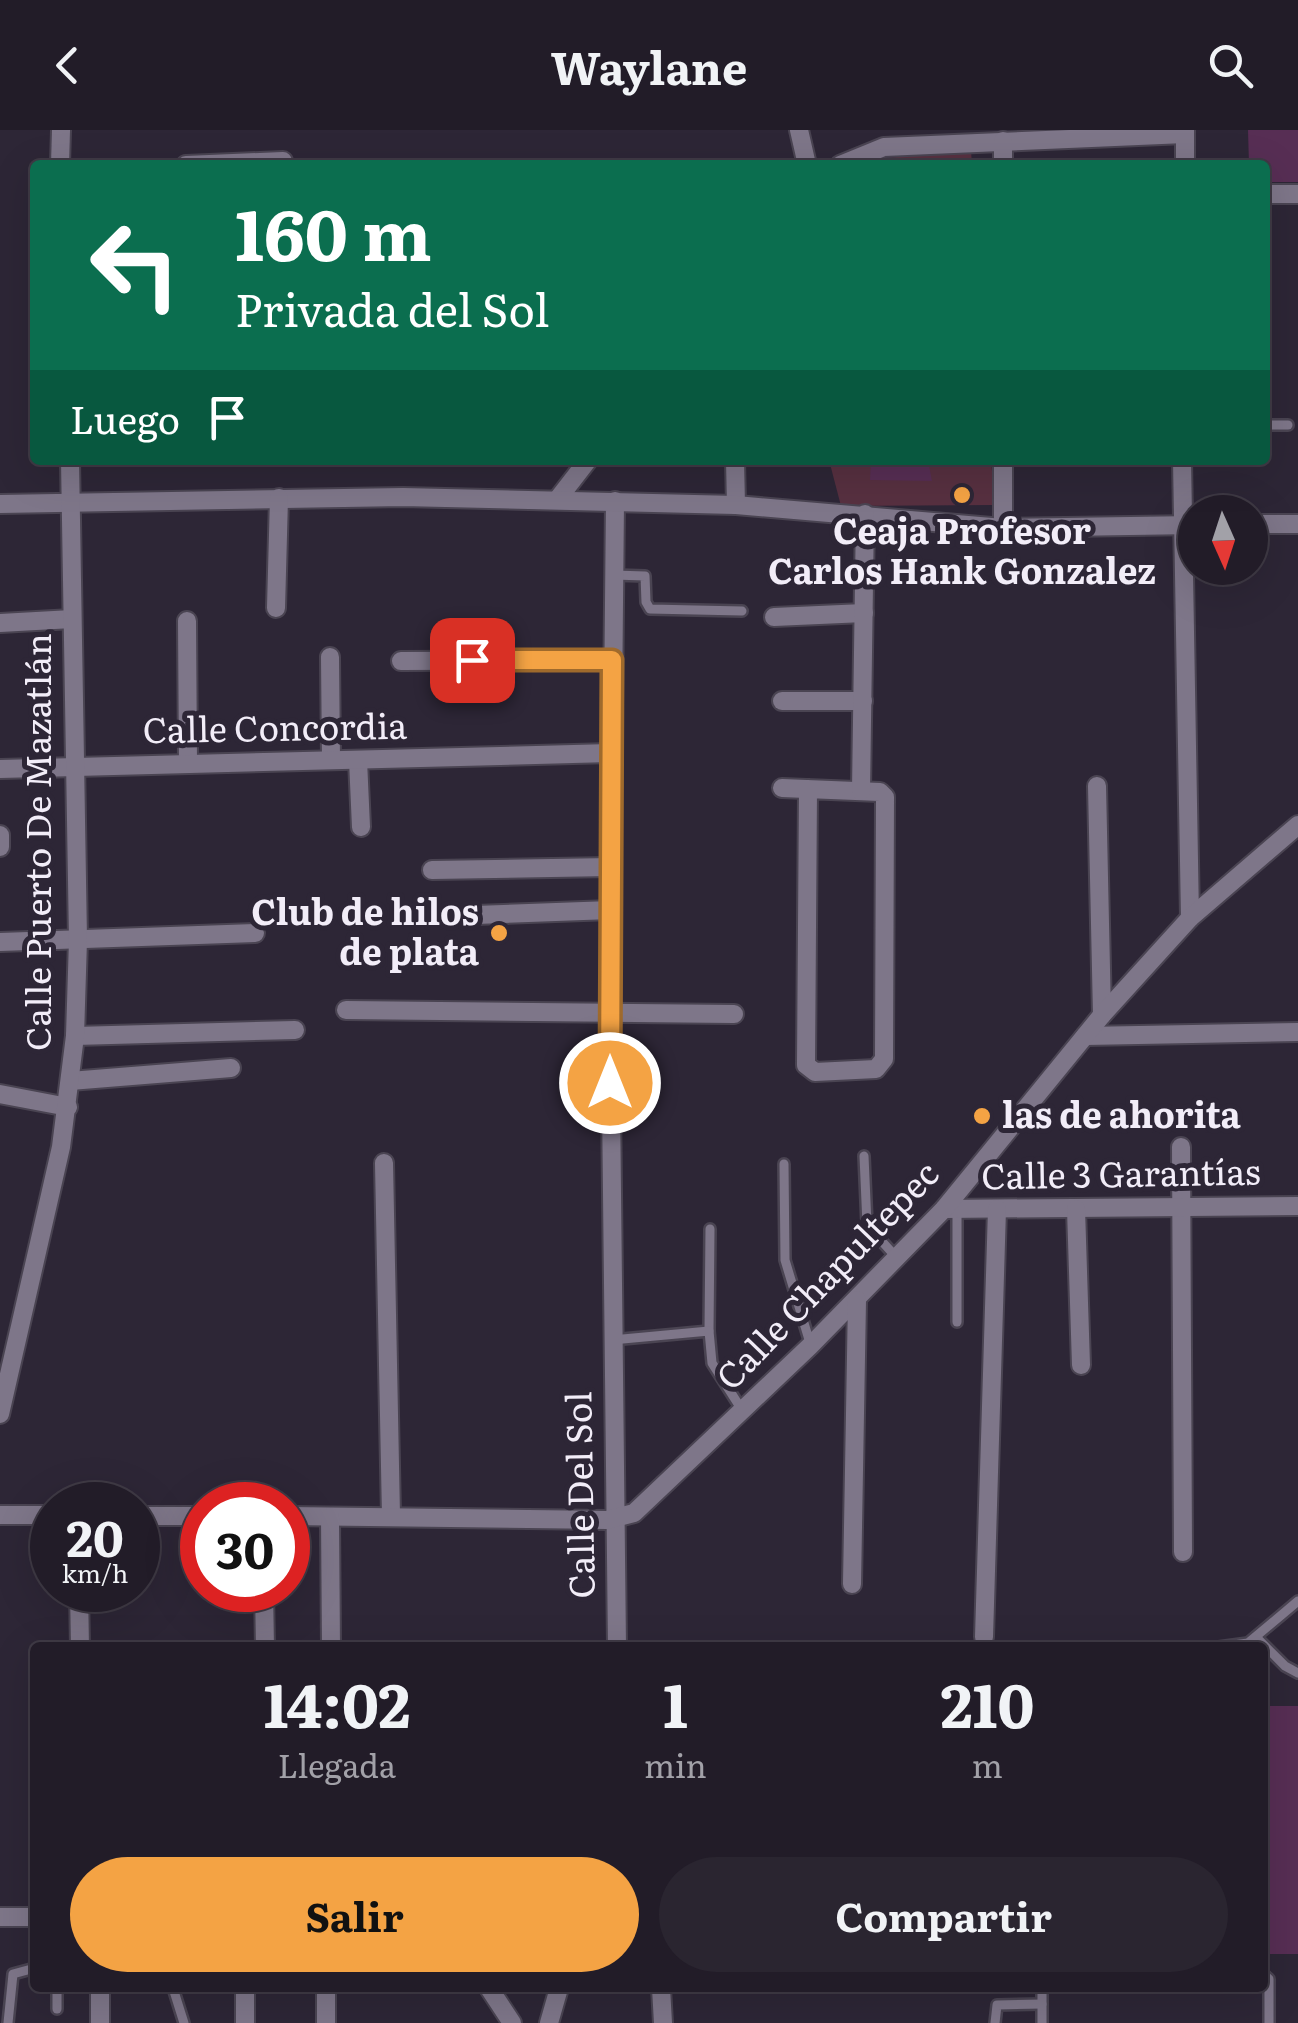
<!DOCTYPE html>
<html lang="es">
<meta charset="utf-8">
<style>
body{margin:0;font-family:Literata,serif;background:#2a2530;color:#f1f3f6;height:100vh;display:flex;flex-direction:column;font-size:38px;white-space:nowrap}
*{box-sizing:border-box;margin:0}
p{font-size:32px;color:#a2a1a8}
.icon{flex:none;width:55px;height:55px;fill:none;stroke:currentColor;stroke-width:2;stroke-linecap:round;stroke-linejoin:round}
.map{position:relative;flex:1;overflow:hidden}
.panel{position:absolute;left:30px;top:1512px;width:1238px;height:350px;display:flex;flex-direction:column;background:#221c28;border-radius:10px;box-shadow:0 10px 40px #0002,0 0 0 2px #3f3a45}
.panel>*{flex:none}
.guide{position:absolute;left:30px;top:30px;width:1240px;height:305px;border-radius:10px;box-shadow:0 10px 40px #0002,0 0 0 2px #3f3a45;background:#0b6e4f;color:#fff;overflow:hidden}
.needle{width:65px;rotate:177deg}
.fabs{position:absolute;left:1178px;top:365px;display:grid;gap:20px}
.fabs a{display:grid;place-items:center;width:90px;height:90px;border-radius:50%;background:#221c28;box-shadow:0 10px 40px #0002,0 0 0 2px #3f3a45;font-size:50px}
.speed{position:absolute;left:30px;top:1352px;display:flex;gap:20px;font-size:50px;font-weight:700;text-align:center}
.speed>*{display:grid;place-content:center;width:130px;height:130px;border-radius:50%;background:#221c28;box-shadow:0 10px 40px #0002,0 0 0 2px #3f3a45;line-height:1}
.speed small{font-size:25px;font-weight:400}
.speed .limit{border:15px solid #d22;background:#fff;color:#111}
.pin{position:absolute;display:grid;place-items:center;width:85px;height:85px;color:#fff;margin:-42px;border-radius:20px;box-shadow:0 5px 15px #0006}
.me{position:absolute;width:110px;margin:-55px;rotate:0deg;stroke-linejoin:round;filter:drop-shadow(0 0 8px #0008)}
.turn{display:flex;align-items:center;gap:35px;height:210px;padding:0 40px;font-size:45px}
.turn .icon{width:130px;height:130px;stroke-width:2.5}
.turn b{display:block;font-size:70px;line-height:85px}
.then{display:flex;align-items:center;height:95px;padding:0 40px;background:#0003;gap:20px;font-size:38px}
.eta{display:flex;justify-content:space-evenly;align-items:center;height:170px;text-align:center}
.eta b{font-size:60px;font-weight:700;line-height:70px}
.primary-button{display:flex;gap:20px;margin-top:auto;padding:20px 40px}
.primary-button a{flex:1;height:115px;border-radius:60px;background:#f4a344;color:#111;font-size:40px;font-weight:700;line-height:115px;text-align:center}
.primary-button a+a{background:#2a2530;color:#f1f3f6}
header{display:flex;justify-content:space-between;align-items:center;height:130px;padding:0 40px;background:#221c28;font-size:45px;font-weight:700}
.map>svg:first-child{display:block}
.green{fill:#573040}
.building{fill:#572e54}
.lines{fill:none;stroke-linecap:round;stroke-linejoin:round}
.lane-casing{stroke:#4a4452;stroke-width:14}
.street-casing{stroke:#4a4452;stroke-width:22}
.lane{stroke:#7e7689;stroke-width:9}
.street{stroke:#7e7689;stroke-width:18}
.route-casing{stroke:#9f6a2c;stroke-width:25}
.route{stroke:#f4a344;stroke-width:18}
.poi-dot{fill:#f4a344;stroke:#2d2636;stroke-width:4}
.labels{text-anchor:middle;stroke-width:10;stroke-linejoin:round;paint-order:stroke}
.poi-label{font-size:35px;font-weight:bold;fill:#f2edf8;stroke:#2d2636}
.street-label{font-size:35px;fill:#f2edf8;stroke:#2d2636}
</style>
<header><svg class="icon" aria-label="back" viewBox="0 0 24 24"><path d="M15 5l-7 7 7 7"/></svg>Waylane<svg class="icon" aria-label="search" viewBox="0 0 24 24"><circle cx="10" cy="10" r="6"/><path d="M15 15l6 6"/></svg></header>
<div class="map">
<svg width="1298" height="1893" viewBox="0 0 1298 1893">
<rect width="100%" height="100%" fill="#2d2636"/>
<g class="green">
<path d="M971 20 972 35H859L867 30Z"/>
<path d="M829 330H991L995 375 841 376Z"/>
</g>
<g class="building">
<path d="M1248 0H1298V52H1265V35H1249Z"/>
<path d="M871 330H928L932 351 870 350Z"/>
<rect x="1262" y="1576" width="36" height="248"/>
</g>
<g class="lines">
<defs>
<g id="lane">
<path d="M1265 295H1288"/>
<path d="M614 445 645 446 646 472 650 479 742 481"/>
<path d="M864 1026 867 1095 897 1128"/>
<path d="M784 1034 785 1130 810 1213"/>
<path d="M957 1192V1080"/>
<path d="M709 1201 710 1099"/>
<path d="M612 1210 709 1201 712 1233 742 1280"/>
<path d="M1256 1507 1285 1536 1298 1543"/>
<path d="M1211 1518 1248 1513 1298 1471"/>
<path d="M1262 1843 1269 1849V1893"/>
<path d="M173 1858 184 1893"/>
<path d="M57 1879V1858"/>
<path d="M8 1893 13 1844 35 1838"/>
<path d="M995 1893 997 1875 1042 1874"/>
<path d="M1042 1893V1858"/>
</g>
<g id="street">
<path d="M799 0 807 35"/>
<path d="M60 35 61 0"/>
<path d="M186 35 283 31"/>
<path d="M840 35 884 17 1185 4"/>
<path d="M1003 35V11"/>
<path d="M1185 35V0"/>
<path d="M1265 64H1298"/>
<path d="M735 330 736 375"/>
<path d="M1182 330 1190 788"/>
<path d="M557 370 588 330"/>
<path d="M615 371 610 880 617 1518"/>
<path d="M0 374 403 367 736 375 1003 398 1195 395"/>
<path d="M1250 394H1298"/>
<path d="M1003 398V330"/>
<path d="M276 478 279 368"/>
<path d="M774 487 864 483"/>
<path d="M187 491 188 634"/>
<path d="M0 493 72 489"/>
<path d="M330 527 331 630"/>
<path d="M401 531 612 530"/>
<path d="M782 571H863"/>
<path d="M358 630 361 697"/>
<path d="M0 639 611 623"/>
<path d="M1097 656 1102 885"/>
<path d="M782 658 880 662 885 667 884 929 876 939 815 942 806 935 808 659"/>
<path d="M861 661 865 384"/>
<path d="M0 705V717"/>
<path d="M432 740 611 737"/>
<path d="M448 786 611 780"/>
<path d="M0 812 255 803"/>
<path d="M346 880 734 884"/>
<path d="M75 906 295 900"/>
<path d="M1085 906 1298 902"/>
<path d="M70 951 231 938"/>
<path d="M0 964 68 977"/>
<path d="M1181 1017 1183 1422"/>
<path d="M384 1033 391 1386"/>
<path d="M944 1079 1298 1076"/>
<path d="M1076 1079 1081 1235"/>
<path d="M0 1284 61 1017 75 906 78 810 70 330"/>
<path d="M0 1385H52"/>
<path d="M138 1386H202"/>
<path d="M288 1386 607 1390 634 1383 810 1216 944 1079 1102 885 1190 788 1298 695"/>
<path d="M330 1387 331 1518"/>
<path d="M852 1454 857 1170"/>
<path d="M79 1460 80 1518"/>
<path d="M264 1460 265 1518"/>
<path d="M984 1507 997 1079"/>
<path d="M0 1787H35"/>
<path d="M100 1858V1893"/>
<path d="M245 1858V1893"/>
<path d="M326 1858V1893"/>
<path d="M489 1858 512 1893"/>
<path d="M661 1858 663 1893"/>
<path d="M549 1893 559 1858"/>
</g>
</defs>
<use href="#lane" class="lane-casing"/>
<use href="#street" class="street-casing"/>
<use href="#lane" class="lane"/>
<use href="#street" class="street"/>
</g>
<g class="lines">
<defs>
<path id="route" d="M472 530H612L610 953"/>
</defs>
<use href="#route" class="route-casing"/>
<use href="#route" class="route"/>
</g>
<g class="poi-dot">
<circle cx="962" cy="365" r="10"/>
<circle cx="499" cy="803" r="10"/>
<circle cx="982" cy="986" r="10"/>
</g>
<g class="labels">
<g class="poi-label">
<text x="962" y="414">Ceaja Profesor<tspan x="962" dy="40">Carlos Hank Gonzalez</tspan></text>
<text x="479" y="795" text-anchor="end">Club de hilos<tspan x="479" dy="40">de plata</tspan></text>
<text x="1002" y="998" text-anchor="start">las de ahorita</text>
</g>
<g class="street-label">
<text transform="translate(275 599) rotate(-1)" y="12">Calle Concordia</text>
<text transform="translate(39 712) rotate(-90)" y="12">Calle Puerto De Mazatlán</text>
<text transform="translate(1121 1045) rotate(-1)" y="12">Calle 3 Garantías</text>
<text transform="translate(828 1146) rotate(-46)" y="12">Calle Chapultepec</text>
<text transform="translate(581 1365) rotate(-91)" y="12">Calle Del Sol</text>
</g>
</g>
</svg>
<div class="fabs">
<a><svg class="needle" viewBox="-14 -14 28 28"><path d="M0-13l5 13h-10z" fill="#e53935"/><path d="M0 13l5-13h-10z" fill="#a2a1a8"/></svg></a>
</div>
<div class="speed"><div>20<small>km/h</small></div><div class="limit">30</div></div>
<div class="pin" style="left:472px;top:530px;background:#d93025"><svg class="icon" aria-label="arrive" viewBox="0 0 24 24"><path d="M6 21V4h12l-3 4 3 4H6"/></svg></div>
<svg class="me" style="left:610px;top:953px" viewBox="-20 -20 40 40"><circle r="17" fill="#f4a344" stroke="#fff" stroke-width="3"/><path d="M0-11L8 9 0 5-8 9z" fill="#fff"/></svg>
<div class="guide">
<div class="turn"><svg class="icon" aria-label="left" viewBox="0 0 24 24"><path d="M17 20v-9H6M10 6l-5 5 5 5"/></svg><div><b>160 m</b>Privada del Sol</div></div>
<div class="then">Luego<svg class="icon" aria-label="arrive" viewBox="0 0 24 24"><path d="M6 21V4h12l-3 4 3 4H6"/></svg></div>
</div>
<section class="panel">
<div class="eta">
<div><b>14:02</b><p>Llegada</p></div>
<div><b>1</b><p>min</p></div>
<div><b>210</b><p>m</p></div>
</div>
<div class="primary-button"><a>Salir</a><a>Compartir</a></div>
</section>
</div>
